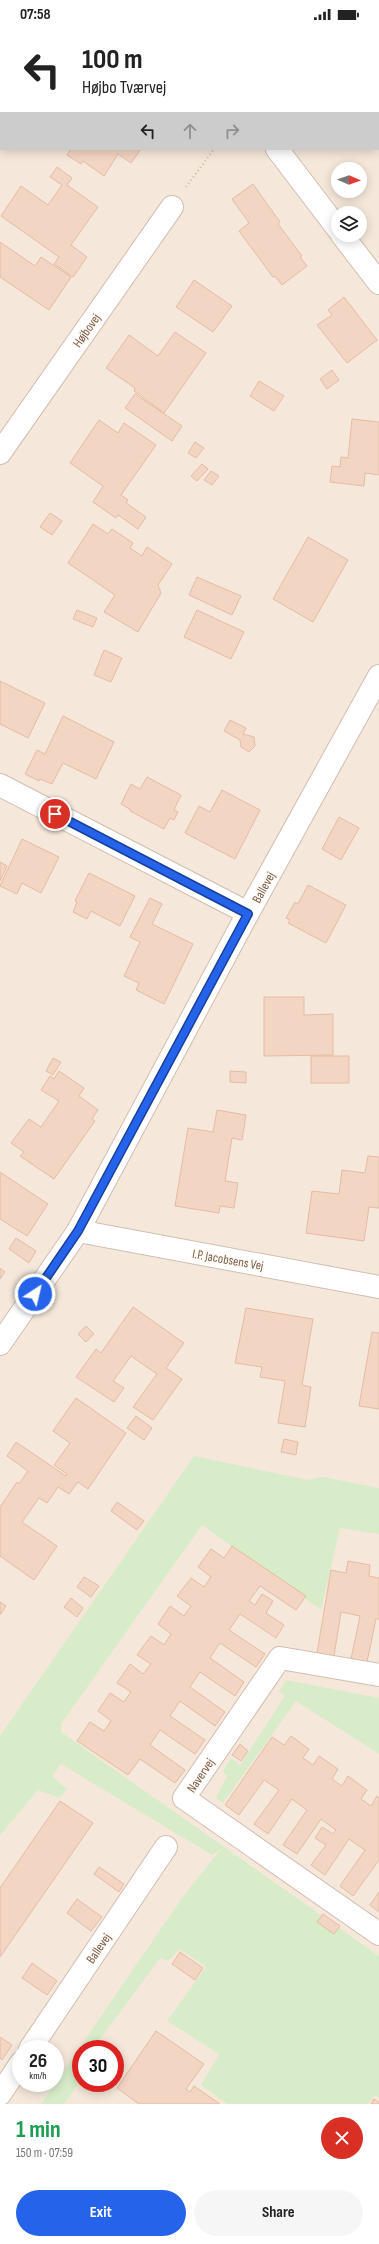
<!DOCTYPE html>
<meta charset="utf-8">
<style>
body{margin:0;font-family:"Sofia Sans Condensed",sans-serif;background:#f6f6f6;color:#222;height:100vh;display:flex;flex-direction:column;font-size:15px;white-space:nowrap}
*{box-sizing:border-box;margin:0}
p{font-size:13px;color:#767676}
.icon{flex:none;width:22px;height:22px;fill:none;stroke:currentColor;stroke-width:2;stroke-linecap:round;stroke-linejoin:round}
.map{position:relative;height:2076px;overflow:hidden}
.details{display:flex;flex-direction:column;background:#fff;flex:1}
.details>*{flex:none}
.guide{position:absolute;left:0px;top:0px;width:379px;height:122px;box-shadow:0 2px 10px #0003;background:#fff;color:#222;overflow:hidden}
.needle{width:26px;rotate:92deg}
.buttons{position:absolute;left:331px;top:134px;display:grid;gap:8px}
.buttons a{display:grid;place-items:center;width:36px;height:36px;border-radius:50%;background:#fff;box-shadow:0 2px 10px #0003;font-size:20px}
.speed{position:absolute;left:12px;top:2012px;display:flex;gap:8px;font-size:20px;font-weight:700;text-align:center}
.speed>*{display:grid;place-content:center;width:52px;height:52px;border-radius:50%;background:#fff;box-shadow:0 2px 10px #0003;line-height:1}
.speed small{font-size:10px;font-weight:400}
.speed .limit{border:6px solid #d22;background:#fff;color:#111}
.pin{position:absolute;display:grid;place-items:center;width:34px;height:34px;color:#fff;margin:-17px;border:2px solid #fff;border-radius:50%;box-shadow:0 1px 4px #0007}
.me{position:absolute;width:44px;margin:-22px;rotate:35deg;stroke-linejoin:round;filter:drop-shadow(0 0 3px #0008)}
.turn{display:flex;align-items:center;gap:14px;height:84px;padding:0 16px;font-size:18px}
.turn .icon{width:52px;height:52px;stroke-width:2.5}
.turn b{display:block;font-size:28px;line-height:34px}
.lanes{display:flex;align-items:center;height:38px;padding:0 16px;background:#0003;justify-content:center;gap:20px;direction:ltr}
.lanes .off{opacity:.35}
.round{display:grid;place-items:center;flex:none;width:42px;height:42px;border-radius:21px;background:#f6f6f6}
.headline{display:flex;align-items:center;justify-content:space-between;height:68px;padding:0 16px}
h1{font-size:24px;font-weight:700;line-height:30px;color:#1e9e55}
.cta{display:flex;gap:8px;margin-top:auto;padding:8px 16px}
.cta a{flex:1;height:46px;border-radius:24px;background:#2563eb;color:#fff;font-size:16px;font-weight:700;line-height:46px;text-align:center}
.cta a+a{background:#f6f6f6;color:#222}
.status{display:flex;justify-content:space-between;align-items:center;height:28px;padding:0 20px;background:#fff;direction:ltr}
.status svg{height:11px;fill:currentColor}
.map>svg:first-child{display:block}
.residential{fill:#f5e8da;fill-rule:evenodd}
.green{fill:#d8ecc9}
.building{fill:#f3d5c3;stroke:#e6bba3}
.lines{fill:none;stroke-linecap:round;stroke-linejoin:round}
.minor-casing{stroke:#d1beb0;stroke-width:24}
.path{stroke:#d9b8a5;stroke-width:2.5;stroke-dasharray:1 3;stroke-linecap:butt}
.minor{stroke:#fff;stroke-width:22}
.route-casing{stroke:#184099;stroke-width:10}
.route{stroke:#2563eb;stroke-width:7}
.labels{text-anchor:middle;stroke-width:3;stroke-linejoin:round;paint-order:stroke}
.street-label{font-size:13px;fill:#7a5c4d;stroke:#fffaf3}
</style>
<div class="status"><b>07:58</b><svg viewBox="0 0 49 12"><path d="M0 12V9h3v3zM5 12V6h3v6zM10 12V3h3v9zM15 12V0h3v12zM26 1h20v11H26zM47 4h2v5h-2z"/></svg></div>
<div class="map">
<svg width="379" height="2076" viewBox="0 0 379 2076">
<rect width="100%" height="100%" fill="#fdf6ec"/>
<path class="residential" d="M0 0H379V2076H0ZM1 1H378V121H1ZM338 141H360V163H338ZM338 185H360V207H338ZM21 2021H55V2055H21ZM81 2021H115V2055H81Z"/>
<g class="green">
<path d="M194 1428 308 1452 323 1449 379 1460V1506L340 1500 321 1582 202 1497 61 1696V1704L379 1928V2070L375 2067 368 2076H227L201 2057 219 2026 167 1993 206 1939 180 1921 168 1933 160 1930 96 2017 95 2021H81V2052L64 2076H41L184 1867 222 1820 212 1827 61 1736 52 1748 67 1761 59 1770 38 1762 0 1807V1708Z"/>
<path d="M286 1652 379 1670V1726L296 1673 223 1775 216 1770 227 1748 223 1743 231 1730 240 1737 285 1668 279 1663Z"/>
</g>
<g class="building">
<path d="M71 121H141L131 135 118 126 104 148 83 133 81 136 67 127Z"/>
<path d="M57 139 72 150 67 157 98 179 71 217 87 229 73 249 54 236 59 229 1 188 21 158 48 177 62 157 50 149Z"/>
<path d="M253 156 280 194 278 196 302 228 300 229 307 238 282 257 275 248 273 249 239 203 249 195 232 171Z"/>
<path d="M0 214 35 238 41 229 71 249 49 282 0 249Z"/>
<path d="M194 252 232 278 213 304 176 279Z"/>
<path d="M344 269 377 312 347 335 317 297 332 287 328 282Z"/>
<path d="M175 304 206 325 164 385 134 363 135 360 106 340 129 307 158 328Z"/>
<path d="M332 342 339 352 327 361 320 351Z"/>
<path d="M259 353 284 368 274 383 250 368Z"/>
<path d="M135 366 182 398 172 413 125 380Z"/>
<path d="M352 391 379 394V447L365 445 364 458 330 454 332 438 340 439 341 429 348 430Z"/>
<path d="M99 392 118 405 124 395 156 417 121 467 128 472 126 475 146 489 138 501 118 487 116 490 93 474 103 458 70 435Z"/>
<path d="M195 414 204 420 196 430 188 425Z"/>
<path d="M202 436 208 441 197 453 191 448Z"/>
<path d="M211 443 219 448 212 457 204 452Z"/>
<path d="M50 485 62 493 52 507 40 499Z"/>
<path d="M93 496 108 506 112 501 133 515 130 520 142 528 147 519 172 536 158 557 161 565 138 604 104 584 115 567 68 535Z"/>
<path d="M308 509 348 532 313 594 273 571Z"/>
<path d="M197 549 241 568 232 587 189 567Z"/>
<path d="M77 582 97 590 93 599 73 591Z"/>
<path d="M197 582 244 604 231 631 184 609Z"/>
<path d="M104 622 122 630 111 654 94 647Z"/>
<path d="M0 653 45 675 28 710 0 696Z"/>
<path d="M63 688 114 714 96 751 63 735 52 756 40 751 39 753 25 746 37 722 45 726Z"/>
<path d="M230 692 246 700 243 706 254 709 255 718 249 724 241 719 240 712 224 703Z"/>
<path d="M147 749 181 767 174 782 178 784 174 792 170 790 164 801 130 783 131 782 121 776 131 756 140 761Z"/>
<path d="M222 762 260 782 235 831 185 805 199 778 210 784Z"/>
<path d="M339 789 359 800 341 832 322 821Z"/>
<path d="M22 811 59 829 41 865 22 855 17 866 0 858Z"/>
<path d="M0 834 7 838 0 853Z"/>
<path d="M89 845 135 868 120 898 91 883 87 891 73 884 77 874 75 873Z"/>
<path d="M308 857 346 877 326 915 288 895 290 892 286 890 295 874 298 876Z"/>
<path d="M150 870 162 876 152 896 193 916 164 976 136 962 139 955 124 948 140 914 130 909Z"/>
<path d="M264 969H304V987L333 986V1027L264 1028Z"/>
<rect x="311" y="1028" width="38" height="27"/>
<path d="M53 1030 61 1034 53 1047 46 1043Z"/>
<path d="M59 1043 84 1060 79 1068 98 1082 92 1091 95 1093 54 1151 20 1128 24 1124 11 1115 29 1091 41 1099 59 1073 41 1062 50 1048 54 1051Z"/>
<path d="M230 1043 246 1044V1055L230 1054Z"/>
<path d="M217 1082 246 1087 242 1112 232 1110 225 1153 238 1155 234 1180 220 1178 219 1185 175 1178 188 1100 213 1104Z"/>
<path d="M368 1128 379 1129V1180L369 1179 364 1213 306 1205 312 1163 339 1166 342 1142 365 1145Z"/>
<path d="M0 1144 48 1176 27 1208 0 1191Z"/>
<path d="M16 1210 36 1223 29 1235 9 1221Z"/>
<path d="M0 1240 5 1244 0 1251Z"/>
<path d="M133 1279 184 1315 166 1340 182 1351 153 1392 133 1379 157 1346 131 1328 113 1353 124 1360 114 1374 76 1349 96 1321 101 1325Z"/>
<path d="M246 1280 313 1291 302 1357 311 1359 305 1399 278 1395 285 1353 260 1349 262 1339 235 1335Z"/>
<path d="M86 1298 94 1306 86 1314 78 1306Z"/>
<path d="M372 1304 379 1305V1381L359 1378Z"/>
<path d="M76 1370 126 1405 88 1461 78 1454 69 1466 58 1459 47 1475 39 1470 22 1494 57 1518 34 1552 0 1528V1479L17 1454 19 1456 28 1443 7 1428 16 1414 66 1448 67 1446 54 1437 70 1415 53 1403Z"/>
<path d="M136 1388 152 1400 144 1412 127 1400Z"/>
<path d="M284 1411 298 1414 296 1427 281 1424Z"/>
<path d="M117 1474 144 1493 137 1502 111 1483Z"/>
<path d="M232 1518 306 1568 296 1582 260 1558 249 1573 255 1577 262 1566 273 1573 266 1585 284 1597 276 1610 240 1586 229 1602 265 1626 256 1639 220 1615 210 1630 244 1654 235 1668 200 1644 190 1659 225 1684 215 1698 180 1673 170 1688 205 1712 195 1726 160 1702 150 1717 185 1742 175 1755 140 1731 128 1747 77 1713 90 1694 104 1703 111 1693 98 1683 110 1665 124 1674 131 1664 117 1655 130 1636 143 1646 151 1636 137 1627 151 1608 164 1617 171 1606 158 1596 170 1578 184 1588 191 1578 177 1568 191 1550 204 1559 211 1549 198 1539 211 1521 224 1530Z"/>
<path d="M348 1533 370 1537 369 1548 379 1550V1591H376L367 1634 351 1631 360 1588 341 1584 334 1628 317 1625 331 1542 346 1545Z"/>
<path d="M84 1549 99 1558 91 1569 77 1559Z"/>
<path d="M71 1570 83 1580 77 1589 64 1579Z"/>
<path d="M0 1574 6 1578 0 1587Z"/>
<path d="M291 1708 309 1721 303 1730 313 1737 319 1728 338 1741 332 1751 342 1758 348 1748 367 1762 361 1771 371 1778 377 1768 379 1770V1832L353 1868 340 1858 365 1822 349 1811 325 1847 311 1837 326 1817 315 1810 322 1799 333 1806 336 1802 321 1791 297 1826 283 1817 307 1782 292 1771 268 1806 254 1796 279 1762 264 1752 239 1787 225 1777 272 1709 284 1717Z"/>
<path d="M240 1716 248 1723 241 1733 232 1727Z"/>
<path d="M60 1773 93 1795 0 1929V1860Z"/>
<path d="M99 1839 124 1856 119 1864 94 1846Z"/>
<path d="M379 1864V1884L370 1877Z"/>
<path d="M77 1871 102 1889 91 1903 67 1885Z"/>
<path d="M323 1886 340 1898 334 1906 317 1894Z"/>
<path d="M180 1924 203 1940 195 1952 172 1936Z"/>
<path d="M32 1935 57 1953 47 1967 22 1950Z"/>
<path d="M156 2003 204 2036 186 2061 190 2064 194 2058 220 2076H139L117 2060Z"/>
<path d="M0 2009 12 2017 2 2032 0 2030Z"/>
<path d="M374 2071 379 2074V2076H371Z"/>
</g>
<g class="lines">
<defs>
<g id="minor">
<path d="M204 0 205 1"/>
<path d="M277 121 338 201"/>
<path d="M342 207 379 255"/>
<path d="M0 425 172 179"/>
<path d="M0 757 248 885"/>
<path d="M78 1203 379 1259"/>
<path d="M0 1316 78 1203 248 885 379 648"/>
<path d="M379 1647 280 1630 184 1770 379 1906"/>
<path d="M30 2021 166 1819"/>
<path d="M0 2066 21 2035"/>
</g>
</defs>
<use href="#minor" class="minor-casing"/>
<path class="path" d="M186 159 214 121"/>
<use href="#minor" class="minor"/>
</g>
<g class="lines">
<defs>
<path id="route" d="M35 1266 78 1203 248 886 55 786"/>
</defs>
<use href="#route" class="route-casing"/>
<use href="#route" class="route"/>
</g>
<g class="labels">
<g class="street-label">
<text transform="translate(86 302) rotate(-55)" y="5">Højbovej</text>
<text transform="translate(263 859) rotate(-61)" y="5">Ballevej</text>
<text transform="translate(228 1231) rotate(10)" y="5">I.P. Jacobsens Vej</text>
<text transform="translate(200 1747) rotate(-56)" y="5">Navervej</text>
<text transform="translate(98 1920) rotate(-56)" y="5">Ballevej</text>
</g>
</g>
</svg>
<div class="buttons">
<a><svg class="needle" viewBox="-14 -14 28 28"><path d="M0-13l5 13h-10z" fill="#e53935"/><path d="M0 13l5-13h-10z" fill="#767676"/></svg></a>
<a><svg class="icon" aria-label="layers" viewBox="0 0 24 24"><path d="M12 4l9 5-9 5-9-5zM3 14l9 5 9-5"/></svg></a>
</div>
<div class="speed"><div>26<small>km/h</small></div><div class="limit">30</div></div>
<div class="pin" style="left:55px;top:786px;background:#d93025"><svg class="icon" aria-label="arrive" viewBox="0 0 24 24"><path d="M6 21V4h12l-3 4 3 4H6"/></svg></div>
<svg class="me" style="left:35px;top:1266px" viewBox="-20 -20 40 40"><circle r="17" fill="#2563eb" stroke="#fff" stroke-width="3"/><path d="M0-11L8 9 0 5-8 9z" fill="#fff"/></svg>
<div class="guide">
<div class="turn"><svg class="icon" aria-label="left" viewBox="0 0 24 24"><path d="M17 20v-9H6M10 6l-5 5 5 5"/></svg><div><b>100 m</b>Højbo Tværvej</div></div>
<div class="lanes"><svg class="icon" aria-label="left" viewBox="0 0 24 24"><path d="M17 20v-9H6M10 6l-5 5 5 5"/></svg><svg class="icon off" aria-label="ahead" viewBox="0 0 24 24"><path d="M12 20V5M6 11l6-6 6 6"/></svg><svg class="icon off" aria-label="right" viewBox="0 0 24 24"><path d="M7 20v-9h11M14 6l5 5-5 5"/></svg></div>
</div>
</div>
<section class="details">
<div class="headline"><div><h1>1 min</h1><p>150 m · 07:59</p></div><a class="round" style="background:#d93025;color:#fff"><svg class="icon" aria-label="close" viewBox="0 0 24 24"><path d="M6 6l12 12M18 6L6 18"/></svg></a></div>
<div class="cta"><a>Exit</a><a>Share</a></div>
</section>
